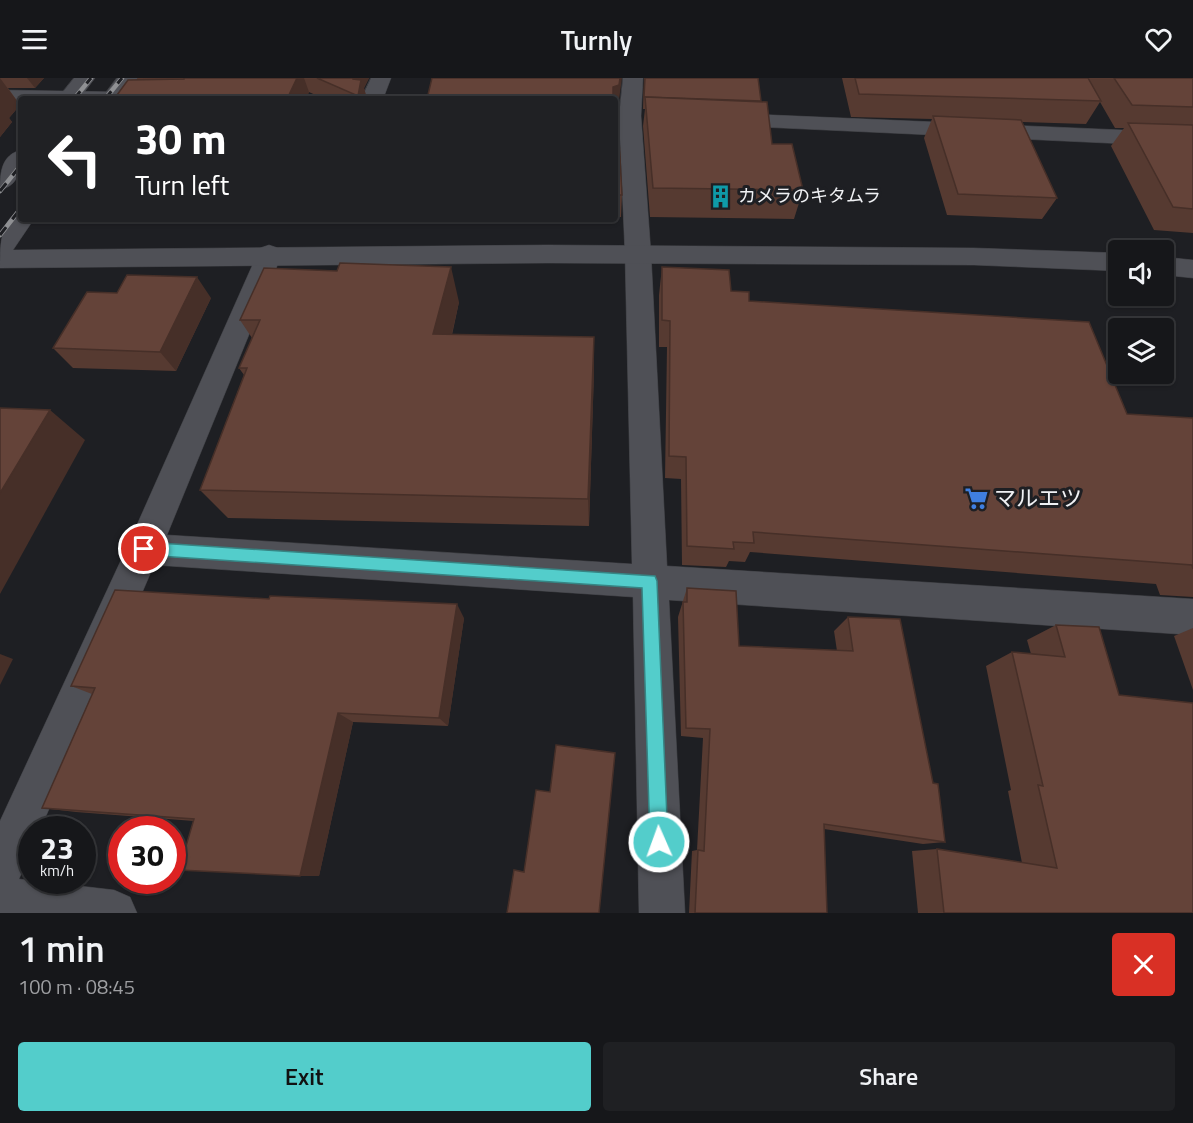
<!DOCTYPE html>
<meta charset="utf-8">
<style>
body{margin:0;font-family:"Titillium Web","Noto Sans JP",sans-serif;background:#1f2023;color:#f1f3f6;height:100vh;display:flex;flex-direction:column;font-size:22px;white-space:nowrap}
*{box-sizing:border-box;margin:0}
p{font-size:20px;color:#9e9fa2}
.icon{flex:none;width:33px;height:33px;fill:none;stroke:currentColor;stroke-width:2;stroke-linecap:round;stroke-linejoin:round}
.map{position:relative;height:835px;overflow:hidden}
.panel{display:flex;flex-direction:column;background:#16171a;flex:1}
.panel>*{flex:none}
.banner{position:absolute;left:18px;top:18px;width:600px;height:126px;border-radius:6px;box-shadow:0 2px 4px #0004,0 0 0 2px #353639;background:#202124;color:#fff;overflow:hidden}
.buttons{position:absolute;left:1108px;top:162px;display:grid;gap:12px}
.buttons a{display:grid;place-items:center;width:66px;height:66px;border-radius:6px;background:#16171a;box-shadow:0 2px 4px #0004,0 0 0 2px #353639;font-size:30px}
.speed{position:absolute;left:18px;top:738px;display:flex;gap:12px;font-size:30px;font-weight:700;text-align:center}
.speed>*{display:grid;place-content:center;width:78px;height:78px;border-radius:50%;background:#16171a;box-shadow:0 2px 4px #0004,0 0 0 2px #353639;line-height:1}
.speed small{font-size:15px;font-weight:400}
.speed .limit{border:9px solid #d22;background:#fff;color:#111}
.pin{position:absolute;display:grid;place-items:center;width:51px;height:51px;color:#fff;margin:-26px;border:3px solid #fff;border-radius:50%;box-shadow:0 2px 6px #0007}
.me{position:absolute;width:66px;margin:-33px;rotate:358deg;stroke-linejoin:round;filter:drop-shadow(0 0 4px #0008)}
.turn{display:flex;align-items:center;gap:21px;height:126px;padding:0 18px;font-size:27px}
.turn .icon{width:78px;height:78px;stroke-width:2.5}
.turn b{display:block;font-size:42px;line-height:51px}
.round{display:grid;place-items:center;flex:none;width:63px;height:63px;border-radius:6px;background:#1f2023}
.summary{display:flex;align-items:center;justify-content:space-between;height:102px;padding:0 18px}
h1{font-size:36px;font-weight:600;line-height:45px}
.primary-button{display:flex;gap:12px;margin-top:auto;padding:12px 18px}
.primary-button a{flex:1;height:69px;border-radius:6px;background:#53cdcb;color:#111;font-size:24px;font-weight:600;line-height:69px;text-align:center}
.primary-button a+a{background:#1f2023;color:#f1f3f6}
header{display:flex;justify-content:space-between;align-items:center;height:78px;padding:0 18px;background:#16171a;font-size:27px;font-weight:600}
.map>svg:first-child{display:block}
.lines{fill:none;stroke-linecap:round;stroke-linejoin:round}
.minor-casing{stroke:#3b3c40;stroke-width:1}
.tertiary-casing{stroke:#3b3c40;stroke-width:1}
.minor{fill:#4f5056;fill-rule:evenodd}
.tertiary{fill:#4f5056;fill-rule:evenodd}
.rail-casing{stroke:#8f9093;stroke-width:4.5}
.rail{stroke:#1e1f23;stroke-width:3;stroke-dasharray:10;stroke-linecap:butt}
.wall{fill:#563a31}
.shaded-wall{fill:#462f28}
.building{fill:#644339;stroke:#462f28;stroke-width:1.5}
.route{fill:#53cdcb;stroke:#368584;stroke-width:1.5}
.labels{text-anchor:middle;stroke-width:6;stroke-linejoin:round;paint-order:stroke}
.far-poi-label{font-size:18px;fill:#f0f1f4;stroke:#1e1f23;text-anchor:start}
.poi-label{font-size:22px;fill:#f0f1f4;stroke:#1e1f23;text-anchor:start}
</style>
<header><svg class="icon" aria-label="menu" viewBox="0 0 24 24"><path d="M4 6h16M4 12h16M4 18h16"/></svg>Turnly<svg class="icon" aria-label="heart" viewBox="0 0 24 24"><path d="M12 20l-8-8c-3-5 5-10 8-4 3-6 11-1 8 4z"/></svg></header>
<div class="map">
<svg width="1193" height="835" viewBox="0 0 1193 835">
<rect width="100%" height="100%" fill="#1e1f23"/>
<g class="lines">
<defs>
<g id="minor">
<path d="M371 0H391L383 21H361Z"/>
<path d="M623 0H643L641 38 651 176 667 488 1193 521V557L669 522 685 835H639L633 519 154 487 40 752H32V771L19 801 114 812 130 819 137 835H0V743L128 467 260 170 269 167 278 170 282 176 167 457 632 486 625 176 619 38Z"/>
<path d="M0 12 183 15 191 16 194 21H21V25L0 24Z"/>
<path d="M725 35 1193 55V69L717 47 714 42 717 37Z"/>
</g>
<g id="tertiary">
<path d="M74 0H95L79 21H57Z"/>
<path d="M117 0H138L123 21H101Z"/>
<path d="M21 72C21 90 20 107 0 112 0 95 1 77 21 72Z"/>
<path d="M21 133V141H34L13 172 548 167 974 170 1119 175V193L974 187 548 185 0 190C0 169 0 140 21 133Z"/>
<path d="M1164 179 1193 182V200L1164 197Z"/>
</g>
</defs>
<use href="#minor" class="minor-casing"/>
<use href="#tertiary" class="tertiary-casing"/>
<use href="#minor" class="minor"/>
<use href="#tertiary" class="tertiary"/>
<defs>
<g id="rail">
<path d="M74 21 91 0"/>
<path d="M105 21 122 0"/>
<path d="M0 113 21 87"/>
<path d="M0 157 21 130"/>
</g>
</defs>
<use href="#rail" class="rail-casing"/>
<use href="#rail" class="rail"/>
</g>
<g class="wall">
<path d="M0 0H44L35 10H8L20 27 9 40 12 44 0 59Z"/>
<path d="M137 0H369L364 10 367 21H324L309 14 306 21H114L138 2Z"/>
<path d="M644 0 761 23 772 66 803 112 794 141 650 139 643 48 645 31H643Z"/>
<path d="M842 0H1193V155L1154 152 1111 68 1124 50H1115L1100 24 1086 46 1022 44 1057 120 1042 141 947 137 924 60 932 41 851 39Z"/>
<path d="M615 21 618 29 622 117 621 139H615Z"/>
<path d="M662 189 731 213 749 223 1127 336 1193 340V519L1160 517 1156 506 750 474 745 484 729 483 726 489 682 487 681 401 665 400 667 269H659V217Z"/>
<path d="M211 220 176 293 73 290 53 270Z"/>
<path d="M459 224 452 257 594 293 589 448 228 440 200 412 244 297 239 290 252 260 240 242Z"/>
<path d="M687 510 739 568 837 573 834 553 848 539 945 764 923 766 824 751 827 835H689L692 773 697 772 703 660 681 658 678 539Z"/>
<path d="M464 540 448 648 353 644 319 798H300L194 743 76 734 42 730 92 616 71 608Z"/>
<path d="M1056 547 1119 617 1193 835H918L912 773 937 771 1022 785 1008 713 1011 712 986 588 1012 574 1031 576 1027 562Z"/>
<path d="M1193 550V612L1174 558Z"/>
</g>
<g class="shaded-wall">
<path d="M0 0 20 27 9 40 12 44 0 59Z"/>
<path d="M27 0H44L35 10Z"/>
<path d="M297 0H304L309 14 306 21H287Z"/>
<path d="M353 0H369L364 10 367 21H359Z"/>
<path d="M620 0H622L618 29 615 30V21H613V9Z"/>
<path d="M451 189 459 224 444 290 433 256Z"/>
<path d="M197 199 211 220 176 293 160 274Z"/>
<path d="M594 259V293L589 448 588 421Z"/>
<path d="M50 332 85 362 0 516V415Z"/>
<path d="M457 526 464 540 448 648 439 640Z"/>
<path d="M0 576 13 581 0 607Z"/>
<path d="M338 635 353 644 319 798H300Z"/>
</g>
<g class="building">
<path d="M184 0H297L287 21H114L128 2 184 1Z"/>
<path d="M317 0H353V1L361 2 358 18Z"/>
<path d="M432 0H620L619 7 613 9V21H427Z"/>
<path d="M645 0H758L761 23 645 19H644Z"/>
<path d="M855 0H1088L1101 23 859 16Z"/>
<path d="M1114 0H1193V29L1132 27Z"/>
<path d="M645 19 767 24 772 66H792L803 112 653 110Z"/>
<path d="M615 24 617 25 622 117H615Z"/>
<path d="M933 38 1021 42 1057 120 958 116Z"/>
<path d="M1128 45 1193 47V131L1173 129Z"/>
<path d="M340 185 451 189 433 256 594 259 588 421 200 412 247 290H239L260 242H240L264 190 337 193Z"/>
<path d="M662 189 729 192 731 213 749 214V223L1089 244 1127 336 1193 340V491L1192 487 753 454 754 465 733 464 734 471 687 468 686 379 669 378 670 243 662 242Z"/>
<path d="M127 197 197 199 160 274 53 270 87 214 117 215Z"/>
<path d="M0 330 50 332 0 415Z"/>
<path d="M687 510 736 513 739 568 853 573 848 539 900 541 933 705 938 706 945 764 824 746 827 835H695L698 772 704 773 710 651 686 650 683 524H687Z"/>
<path d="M115 512 269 521 270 518 457 526 439 640 338 635 300 798 179 792 194 741 42 730 95 610 71 608Z"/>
<path d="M1056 547 1099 549 1119 617 1193 625V835H944L937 771 1057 790 1038 707 1043 708 1012 574 1065 579Z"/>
<path d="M556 667 615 675 599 835H507L514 792 524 794 536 712 550 714Z"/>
</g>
<path class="route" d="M144 464 655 498 657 503 668 764 666 770 659 773 653 770 650 764 642 510 144 477 139 475 137 471 139 466Z"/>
<defs>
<symbol id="building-bare" viewBox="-9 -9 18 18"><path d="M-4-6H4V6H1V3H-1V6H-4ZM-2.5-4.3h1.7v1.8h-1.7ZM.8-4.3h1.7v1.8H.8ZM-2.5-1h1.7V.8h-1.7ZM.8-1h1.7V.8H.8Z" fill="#0f9aa8" stroke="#1e1f23" stroke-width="2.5" paint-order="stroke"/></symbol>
<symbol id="supermarket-bare" viewBox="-9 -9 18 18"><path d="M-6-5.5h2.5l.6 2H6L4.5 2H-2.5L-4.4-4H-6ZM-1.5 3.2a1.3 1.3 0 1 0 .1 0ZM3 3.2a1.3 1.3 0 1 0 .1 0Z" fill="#3f7fe0" stroke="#1e1f23" stroke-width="2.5" paint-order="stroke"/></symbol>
</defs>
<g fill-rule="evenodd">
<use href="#building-bare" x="704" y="102" width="33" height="33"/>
<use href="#supermarket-bare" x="960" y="404" width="33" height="33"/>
</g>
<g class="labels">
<g class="far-poi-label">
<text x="738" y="124">カメラのキタムラ</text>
</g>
<g class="poi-label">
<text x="994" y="428">マルエツ</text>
</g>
</g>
</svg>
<div class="buttons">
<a><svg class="icon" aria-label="sound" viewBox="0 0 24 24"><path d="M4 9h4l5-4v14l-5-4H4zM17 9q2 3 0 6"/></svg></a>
<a><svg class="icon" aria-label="layers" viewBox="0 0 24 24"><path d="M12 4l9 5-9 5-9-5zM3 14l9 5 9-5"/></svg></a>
</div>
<div class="speed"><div>23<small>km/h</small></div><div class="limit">30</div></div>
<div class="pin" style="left:144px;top:471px;background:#d93025"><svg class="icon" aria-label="arrive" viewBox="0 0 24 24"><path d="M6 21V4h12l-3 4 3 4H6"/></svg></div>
<svg class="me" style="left:659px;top:764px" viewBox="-20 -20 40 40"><circle r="17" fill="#53cdcb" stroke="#fff" stroke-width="3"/><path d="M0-11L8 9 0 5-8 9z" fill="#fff"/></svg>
<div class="banner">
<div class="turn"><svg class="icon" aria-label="left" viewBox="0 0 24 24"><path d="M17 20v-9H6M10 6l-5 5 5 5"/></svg><div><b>30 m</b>Turn left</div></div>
</div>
</div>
<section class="panel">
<div class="summary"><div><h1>1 min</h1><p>100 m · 08:45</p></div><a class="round" style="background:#d93025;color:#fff"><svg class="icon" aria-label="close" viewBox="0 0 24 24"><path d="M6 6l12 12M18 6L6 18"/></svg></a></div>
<div class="primary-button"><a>Exit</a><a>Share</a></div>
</section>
